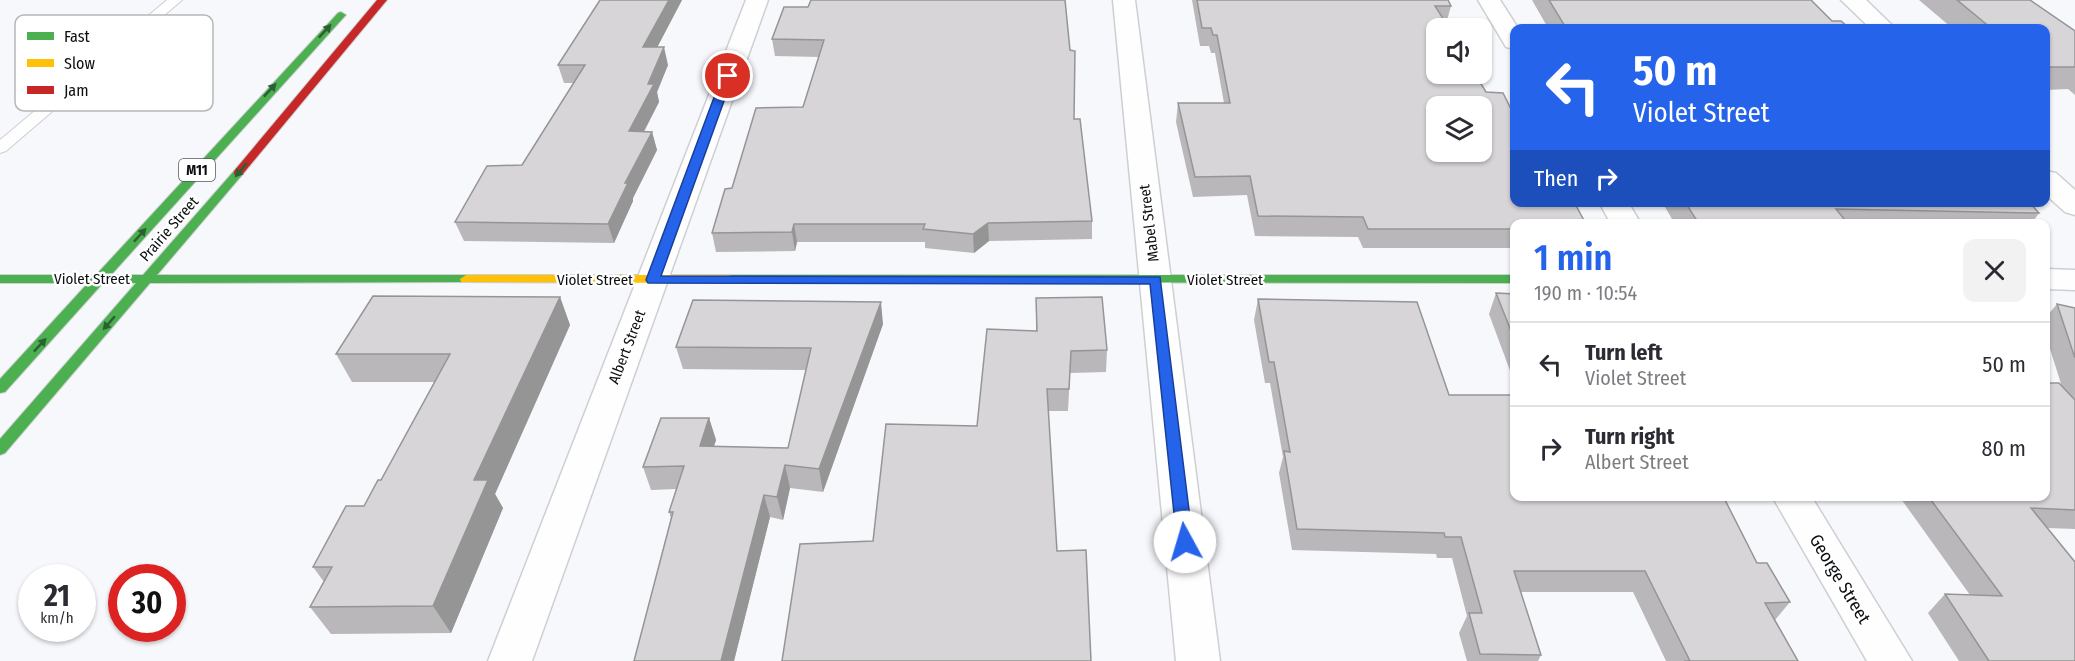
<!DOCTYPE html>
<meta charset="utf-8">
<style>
body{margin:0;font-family:"Fira Sans Condensed",sans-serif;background:#f2f2f3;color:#2b2b33;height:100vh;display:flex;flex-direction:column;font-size:22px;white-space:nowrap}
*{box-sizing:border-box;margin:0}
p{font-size:20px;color:#7c7c81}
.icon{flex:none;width:33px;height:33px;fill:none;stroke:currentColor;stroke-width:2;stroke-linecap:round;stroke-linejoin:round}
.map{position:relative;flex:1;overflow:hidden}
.side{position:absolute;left:1510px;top:219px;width:540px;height:282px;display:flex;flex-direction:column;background:#fff;border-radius:12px;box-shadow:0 2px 4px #0004}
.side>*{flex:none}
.top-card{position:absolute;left:1510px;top:24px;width:540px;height:183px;border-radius:12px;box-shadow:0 2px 4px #0004;background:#2563eb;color:#fff;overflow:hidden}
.controls{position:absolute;left:1426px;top:18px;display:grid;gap:12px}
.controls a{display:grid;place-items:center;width:66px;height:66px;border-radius:12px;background:#fff;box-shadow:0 2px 4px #0004;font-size:30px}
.speed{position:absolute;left:18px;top:564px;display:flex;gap:12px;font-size:30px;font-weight:700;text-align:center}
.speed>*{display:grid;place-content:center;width:78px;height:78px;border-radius:50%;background:#fff;box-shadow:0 2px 4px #0004;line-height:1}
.speed small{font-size:15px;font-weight:400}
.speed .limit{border:9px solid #d22;background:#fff;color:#111}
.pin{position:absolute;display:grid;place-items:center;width:51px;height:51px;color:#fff;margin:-26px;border:3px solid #fff;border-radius:50%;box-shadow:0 2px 6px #0007}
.me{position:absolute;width:66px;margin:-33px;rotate:354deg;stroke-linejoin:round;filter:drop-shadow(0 0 4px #0008)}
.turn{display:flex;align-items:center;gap:21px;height:126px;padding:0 24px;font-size:27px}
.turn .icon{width:78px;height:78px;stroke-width:2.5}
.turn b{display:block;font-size:42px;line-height:51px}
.then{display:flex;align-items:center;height:57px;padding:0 24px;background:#0003;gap:12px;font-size:22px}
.round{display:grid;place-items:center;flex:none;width:63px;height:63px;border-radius:12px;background:#f2f2f3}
.overview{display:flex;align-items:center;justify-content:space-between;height:102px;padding:0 24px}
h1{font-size:36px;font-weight:600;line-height:45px;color:#2563eb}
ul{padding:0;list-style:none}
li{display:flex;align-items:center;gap:18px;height:84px;padding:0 24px;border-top:2px solid #e1e1e2}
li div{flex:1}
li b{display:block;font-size:22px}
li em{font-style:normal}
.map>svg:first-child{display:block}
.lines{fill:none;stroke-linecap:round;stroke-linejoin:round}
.lane-casing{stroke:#cdcfd3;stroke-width:2}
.street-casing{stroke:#cdcfd3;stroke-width:3}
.fast-casing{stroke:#cdcfd3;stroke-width:2}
.slow-casing{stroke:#cdcfd3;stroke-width:2}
.jam-casing{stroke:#cdcfd3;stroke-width:2}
.lane{fill:#fefeff;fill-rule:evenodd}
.street{fill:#fefeff;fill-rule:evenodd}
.fast{fill:#4caf50;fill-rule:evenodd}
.slow{fill:#ffc107;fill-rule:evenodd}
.jam{fill:#c62828;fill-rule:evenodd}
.wall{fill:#b9b7b9}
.shaded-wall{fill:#969596}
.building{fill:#d7d5d7;stroke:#969596;stroke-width:1.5;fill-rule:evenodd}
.oneway{fill:#2c5f31}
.route{fill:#2563eb;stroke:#184099;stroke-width:1.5}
.labels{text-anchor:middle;stroke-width:5;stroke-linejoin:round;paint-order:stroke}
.shield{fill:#fff;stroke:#555759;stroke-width:1.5}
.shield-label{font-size:14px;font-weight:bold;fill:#0c0f12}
.street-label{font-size:15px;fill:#0c0f12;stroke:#fff}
.near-street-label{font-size:18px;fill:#0c0f12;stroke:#fff}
.key{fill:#fff;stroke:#b6b7b8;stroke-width:1.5}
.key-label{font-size:16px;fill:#0c0f12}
</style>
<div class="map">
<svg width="2075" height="661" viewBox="0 0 2075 661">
<rect width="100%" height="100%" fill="#f6f8fc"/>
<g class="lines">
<defs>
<path id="lane" d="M167 0H182L6 151 0 153V140Z"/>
<g id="street">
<path d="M746 0H768L532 661H488Z"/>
<path d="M1113 0H1135L1220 661H1176Z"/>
<path d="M1478 0H1500L1518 28H1515V49L1506 47Z"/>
<path d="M1841 0H1866L1895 28H1870Z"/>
<path d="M2046 171 2056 173 2075 190V215L2065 212 2046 195Z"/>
<path d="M1599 202H1628L1641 224H1611Z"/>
<path d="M2046 269 2075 270V290L2046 289Z"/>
<path d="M1772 496H1811L1912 661H1867Z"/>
</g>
<g id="fast">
<path d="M341 12 346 15 344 17 111 275H143L234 171H242V175L157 275H466L472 279 471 282 150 283 5 453 0 455V439L136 283H103L5 392 0 393V379L88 283H0V275H96L338 13Z"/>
<path d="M729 275H1515V283L724 282 723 279Z"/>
</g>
<path id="slow" d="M466 275H729L735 279 729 283 461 282 460 279Z"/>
<path id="jam" d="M377 0H387L242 175H234V171Z"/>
</defs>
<use href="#lane" class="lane-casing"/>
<use href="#street" class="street-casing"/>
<use href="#fast" class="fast-casing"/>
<use href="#slow" class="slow-casing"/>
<use href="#jam" class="jam-casing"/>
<use href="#lane" class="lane"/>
<use href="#street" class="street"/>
<use href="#fast" class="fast"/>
<use href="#slow" class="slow"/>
<use href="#jam" class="jam"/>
</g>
<g class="wall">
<path d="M600 0H682L657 47 668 65 657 92 659 102 644 132H652L657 150 633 198V201L614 243 464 241 455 222 522 165 574 83H564L558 65Z"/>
<path d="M1192 0H1448L1451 6 1446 24 1515 224V248H1363L1358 237 1255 236 1247 195 1193 197 1176 122 1178 103H1224L1215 53H1211L1209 46H1200Z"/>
<path d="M1532 0H1811L1832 21 1849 28H1548Z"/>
<path d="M1919 0H2030L2075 31V95L2068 89 2046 90V28H1952Z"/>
<path d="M784 7 1074 119 1092 221V239L989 241 974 253 925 248V242H797L795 251 716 252 712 233 732 188 803 107 819 57 775 56 772 39Z"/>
<path d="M1662 202H2029L2039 213 2031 224H1675Z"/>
<path d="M1496 293 1515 294V384L1489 314Z"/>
<path d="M560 297 570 325 495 494 503 508 451 633 331 634 310 607 324 582 313 567 364 506 381 480 434 382H352L336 354Z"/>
<path d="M1036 298 1107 350 1106 372 1070 373 1068 411H1048L1057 551 1091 643 873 541 977 426 1036 331Z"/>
<path d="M1258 299 1449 395 1757 563 1790 602 1775 620 1798 661H1666L1633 592H1521L1541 655 1538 661H1467L1459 633 1467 616 1452 558H1437L1436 554 1292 550 1279 473 1283 457 1270 383H1265L1254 320Z"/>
<path d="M2057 304 2075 308V529L2047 528 2075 661H1959L1928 613 1945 594 1970 595 1899 496H2046L2062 387 2046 336V317Z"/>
<path d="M883 324 823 492 790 488 783 520 770 517 734 661H634L671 518 669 512 676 489 651 490 643 467 709 418 716 440 714 446 788 448 806 370 683 369 676 347Z"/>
</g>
<g class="shaded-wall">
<path d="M669 0H682L648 65 643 47Z"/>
<path d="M664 47 668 65 657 92 659 102 634 150 629 131Z"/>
<path d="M652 132 657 150 633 198V201L614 243 608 224 625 183Z"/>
<path d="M988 223 989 241 974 253 973 234Z"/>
<path d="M794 224 797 242 795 251 792 232Z"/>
<path d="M560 297 570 325 495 494 503 508 451 633 433 606 474 480Z"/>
<path d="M881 302 883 324 823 492 819 469Z"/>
<path d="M709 418 716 440 707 468 700 446Z"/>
<path d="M785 465 790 488 783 520 777 497Z"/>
<path d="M764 495 770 517 734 661H721Z"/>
</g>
<g class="building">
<path d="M600 0H669L643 47H664L648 84H654L629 131 652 132 625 183H628L608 224 455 222 487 166 522 165 585 65H558Z"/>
<path d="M811 0H1065L1070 50 1075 51 1074 119H1080L1092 221 988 223 973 234 923 229 925 224H794L792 232 712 233 725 189 732 188 756 108 803 107 824 40 772 39 784 7H808Z"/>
<path d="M1197 0H1448L1451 6H1435L1449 28H1437V74H1475L1486 92 1503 93 1515 117V202H1574L1586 224H1515V229H1368L1363 217 1258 216 1250 176 1195 177 1178 103H1230L1217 35H1213L1211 28H1202ZM1437 106H1482V152H1437Z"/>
<path d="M1549 0H1811L1832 21H1841L1849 28H1566Z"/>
<path d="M1957 0H2030L2075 31V67H2046V28H1991Z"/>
<path d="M1685 202H2029L2039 213 1836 209 1848 224H1699Z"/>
<path d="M1496 293 1515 294V341Z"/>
<path d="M373 296 560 297 474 480H488L433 606 310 607 332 567H313L346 506H364L378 480H381L450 354H336Z"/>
<path d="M1102 297 1107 350 1071 351 1069 389H1047L1057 551 1086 550 1091 661H782L800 544 873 541 886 424 977 426 987 329 1037 331 1036 298Z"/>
<path d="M1258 299 1417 302 1449 395H1515V496H1723L1757 563H1767L1790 602 1765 603 1798 661H1684H1690L1645 571H1514L1541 655 1480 654 1469 613H1482L1461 537H1445L1444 533 1297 529 1284 451 1290 452 1274 362H1269Z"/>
<path d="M693 300 881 302 819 469 785 465 777 497 764 495 721 661H634L673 512H669L684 466 643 467 661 418H709L700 446 788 448 811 348 676 347Z"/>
<path d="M2057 304 2075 308V358Z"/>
<path d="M2046 383H2059L2075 400V510L2031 508 2075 562V661H1989L1945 594 2002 596 1928 496H2046Z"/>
</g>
<defs><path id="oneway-solid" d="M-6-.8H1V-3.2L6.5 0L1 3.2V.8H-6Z" transform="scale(1.5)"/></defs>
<g class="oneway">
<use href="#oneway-solid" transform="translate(325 31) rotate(-47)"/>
<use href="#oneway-solid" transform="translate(270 90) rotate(-47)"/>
<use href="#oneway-solid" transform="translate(241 170) rotate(130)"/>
<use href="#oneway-solid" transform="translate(140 235) rotate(-48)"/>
<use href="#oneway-solid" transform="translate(109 323) rotate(131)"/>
<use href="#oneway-solid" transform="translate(40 345) rotate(-47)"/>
</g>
<path class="route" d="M728 73 733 76 661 276 1160 277 1193 542 1191 547 1185 548 1179 547 1177 542 1150 284 648 283 646 280 722 76Z"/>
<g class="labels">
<rect class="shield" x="179" y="159" width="36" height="22" rx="4.5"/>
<g class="shield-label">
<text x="197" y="175">M11</text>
</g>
<g class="street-label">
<text transform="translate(1149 223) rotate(-97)" y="5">Mabel Street</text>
<text transform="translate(169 229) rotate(-49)" y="5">Prairie Street</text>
<text x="92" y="284">Violet Street</text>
<text x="595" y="285">Violet Street</text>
<text x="1225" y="285">Violet Street</text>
<text transform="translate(627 347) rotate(-69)" y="5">Albert Street</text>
</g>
<g class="near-street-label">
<text transform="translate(1840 579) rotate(59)" y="6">George Street</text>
</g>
</g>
<rect x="15" y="15" width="198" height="96" rx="9" class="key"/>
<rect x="27" y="32" width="27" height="8" fill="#4caf50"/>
<rect x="27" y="59" width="27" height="8" fill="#ffc107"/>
<rect x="27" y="86" width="27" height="8" fill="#c62828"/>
<g class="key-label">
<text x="64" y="42">Fast</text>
<text x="64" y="69">Slow</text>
<text x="64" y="96">Jam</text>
</g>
</svg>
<div class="controls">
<a><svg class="icon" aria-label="sound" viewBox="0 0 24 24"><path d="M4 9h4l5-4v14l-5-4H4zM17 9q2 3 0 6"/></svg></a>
<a><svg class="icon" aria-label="layers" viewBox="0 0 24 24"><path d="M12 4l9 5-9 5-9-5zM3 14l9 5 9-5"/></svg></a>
</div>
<div class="speed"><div>21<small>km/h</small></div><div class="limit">30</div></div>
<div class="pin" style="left:728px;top:76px;background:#d93025"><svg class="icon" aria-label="arrive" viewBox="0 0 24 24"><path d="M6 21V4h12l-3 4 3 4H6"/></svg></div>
<svg class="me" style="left:1185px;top:542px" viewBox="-20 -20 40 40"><circle r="19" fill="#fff"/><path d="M0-13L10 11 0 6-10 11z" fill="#2563eb"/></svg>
<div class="top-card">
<div class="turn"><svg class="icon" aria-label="left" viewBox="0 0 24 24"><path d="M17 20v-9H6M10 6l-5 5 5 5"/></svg><div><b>50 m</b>Violet Street</div></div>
<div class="then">Then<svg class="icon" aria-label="right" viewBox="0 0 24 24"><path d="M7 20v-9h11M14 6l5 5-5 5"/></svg></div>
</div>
<section class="side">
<div class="overview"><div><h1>1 min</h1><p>190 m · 10:54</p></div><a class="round"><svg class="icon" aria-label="close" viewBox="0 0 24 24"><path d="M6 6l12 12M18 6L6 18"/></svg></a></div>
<ul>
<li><svg class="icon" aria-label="left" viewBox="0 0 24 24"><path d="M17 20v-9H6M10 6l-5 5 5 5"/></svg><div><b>Turn left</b><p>Violet Street</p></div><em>50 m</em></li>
<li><svg class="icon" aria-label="right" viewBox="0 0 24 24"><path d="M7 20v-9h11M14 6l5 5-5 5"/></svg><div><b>Turn right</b><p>Albert Street</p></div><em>80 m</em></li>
</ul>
</section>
</div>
